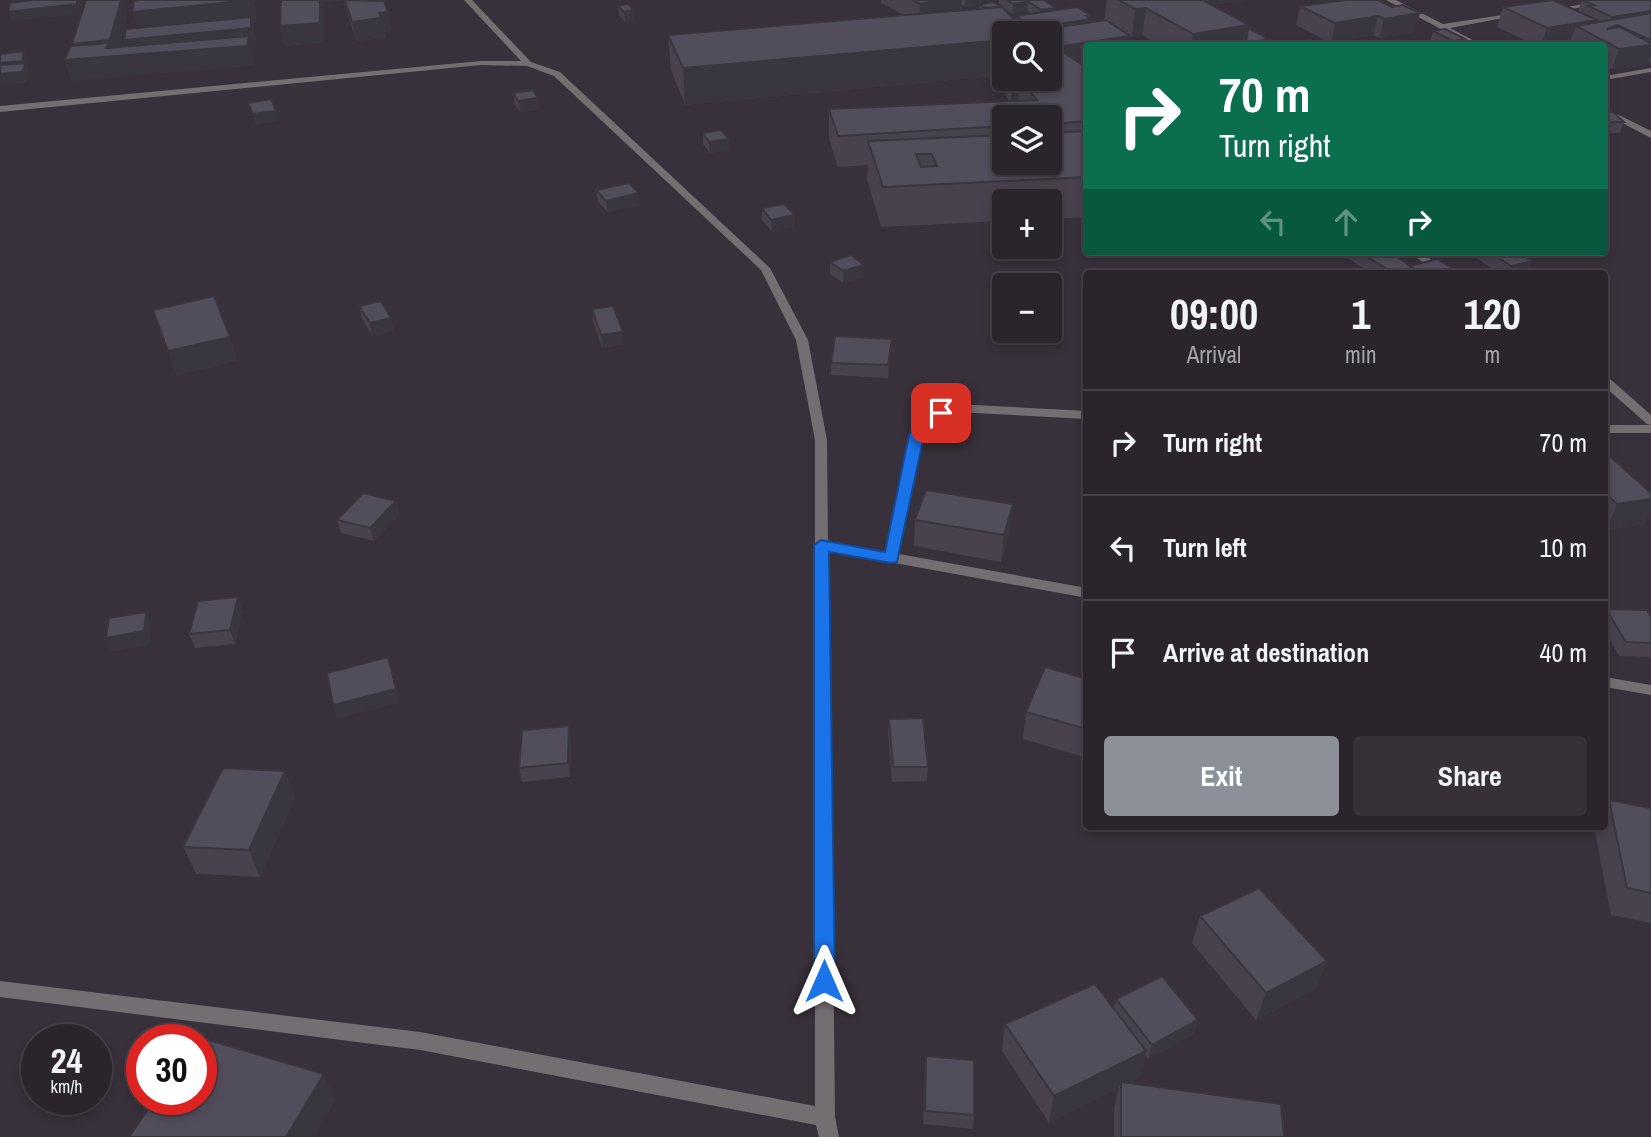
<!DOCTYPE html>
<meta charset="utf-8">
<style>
body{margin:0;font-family:"Archivo Narrow",sans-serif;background:#363038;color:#f1f3f6;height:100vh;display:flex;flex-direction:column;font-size:26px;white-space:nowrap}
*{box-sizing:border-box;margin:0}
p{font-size:23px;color:#a5a4a9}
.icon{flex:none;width:38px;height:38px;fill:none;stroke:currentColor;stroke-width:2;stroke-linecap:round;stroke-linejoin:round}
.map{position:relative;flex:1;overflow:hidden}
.drawer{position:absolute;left:1083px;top:270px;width:525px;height:560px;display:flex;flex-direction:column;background:#2a242c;border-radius:7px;box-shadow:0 4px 10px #0003,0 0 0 2px #464148}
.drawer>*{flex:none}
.top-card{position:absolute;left:1083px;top:42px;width:525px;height:214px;border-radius:7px;box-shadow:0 4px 10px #0003,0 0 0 2px #464148;background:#0b6e4f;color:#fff;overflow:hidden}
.buttons{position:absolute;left:992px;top:21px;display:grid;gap:14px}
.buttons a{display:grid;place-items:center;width:70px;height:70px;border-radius:7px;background:#2a242c;box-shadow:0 4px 10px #0003,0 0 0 2px #464148;font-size:35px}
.speed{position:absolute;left:21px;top:1024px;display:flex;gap:14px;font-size:35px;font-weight:700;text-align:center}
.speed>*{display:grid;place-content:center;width:91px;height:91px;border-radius:50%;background:#2a242c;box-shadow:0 4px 10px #0003,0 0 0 2px #464148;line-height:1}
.speed small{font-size:18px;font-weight:400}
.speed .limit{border:10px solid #d22;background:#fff;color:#111}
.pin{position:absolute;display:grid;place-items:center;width:60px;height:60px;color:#fff;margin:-30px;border-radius:14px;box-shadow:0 4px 10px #0006}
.me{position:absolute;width:77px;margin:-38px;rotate:0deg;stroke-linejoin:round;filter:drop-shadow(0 0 5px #0008)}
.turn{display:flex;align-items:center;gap:24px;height:147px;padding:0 21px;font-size:32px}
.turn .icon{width:91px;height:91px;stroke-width:2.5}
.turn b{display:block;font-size:49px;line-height:60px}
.lanes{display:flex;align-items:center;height:66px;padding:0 21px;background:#0003;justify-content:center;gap:35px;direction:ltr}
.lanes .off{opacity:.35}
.eta{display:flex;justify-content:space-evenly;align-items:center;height:119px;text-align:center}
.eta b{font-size:42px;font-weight:700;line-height:49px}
.primary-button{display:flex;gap:14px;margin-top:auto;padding:14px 21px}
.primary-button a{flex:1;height:80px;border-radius:7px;background:#8c9099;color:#fff;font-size:28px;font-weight:700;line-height:80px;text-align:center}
.primary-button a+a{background:#363038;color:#f1f3f6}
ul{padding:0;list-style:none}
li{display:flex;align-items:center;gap:21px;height:105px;padding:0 21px;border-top:2px solid #464148}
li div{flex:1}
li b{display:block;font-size:26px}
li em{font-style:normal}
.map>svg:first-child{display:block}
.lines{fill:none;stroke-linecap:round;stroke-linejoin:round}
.minor{fill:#746e72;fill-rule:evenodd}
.wall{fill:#47424e;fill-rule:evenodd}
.shaded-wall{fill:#393640}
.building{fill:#524d5b;stroke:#393640;stroke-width:2;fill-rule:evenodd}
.route{fill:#1a73e8;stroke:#114b97;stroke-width:2}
</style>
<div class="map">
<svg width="1651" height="1137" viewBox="0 0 1651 1137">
<rect width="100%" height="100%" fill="#38303a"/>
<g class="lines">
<g class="minor">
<path d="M464 0H472L531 62 560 72 770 268 808 340 827 440 828 542 885 552 910 435 923 415 955 404 1087 411V419L956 412 931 421 922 435 899 554 1087 588V598L829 551 835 1117 839 1137H819L816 1125 420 1050 0 997V981L420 1032 815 1106V440L796 340 761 270 554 76 527 66 481 65 0 112V106L481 61H521Z"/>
<path d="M1386 0H1396L1443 24 1516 13 1520 15 1450 28 1484 46H1473Z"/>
<path d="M1607 0H1626L1553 12 1549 10Z"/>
<path d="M1651 68V72L1605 80V76Z"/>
<path d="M1605 108 1651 131V138L1605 114Z"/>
<path d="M1408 252H1420L1451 273H1439Z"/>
<path d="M1605 378H1609L1651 415V425L1647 424 1605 387Z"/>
<rect x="1605" y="425" width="46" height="8"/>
<path d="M1605 677 1651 685V695L1605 687Z"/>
</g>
</g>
<g class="wall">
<path d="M281 0H376L388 12 391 31 384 32 385 38 356 41 344 0 323 2 324 7V42L284 46 280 26Z"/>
<path d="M881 0H983V4L999 5V0H1044L1056 10 1089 18 1091 23 1105 20H1104L1107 0H1243L1242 1 1211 5 1249 25 1248 28 1269 39 1268 46H1160L1142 35 1132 37 1115 26 1079 63 1087 68V217L1050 219V201H1004V221L881 227 867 180 868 165 838 167 829 139V109L1010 101 994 81V76L685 105 671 70 668 35 904 15 881 3ZM982 4 979 5V9L962 10V5L965 7ZM1002 7 1013 14 1027 11 1031 14 1016 16 1015 21ZM1004 33H1050V79H1004ZM1004 117H1050V163H1004Z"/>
<path d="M1346 0 1415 32 1379 38 1373 35 1331 43 1296 25 1300 6Z"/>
<path d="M1582 0H1651V63L1648 62 1647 65 1612 69 1605 65V46H1537L1497 27 1503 7 1578 11Z"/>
<path d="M618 6 635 20 625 22 619 15Z"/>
<path d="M1433 31 1464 46H1440L1430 41Z"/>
<path d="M513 93 540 109 520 112 515 104Z"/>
<path d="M1605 112 1624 122 1620 133H1605Z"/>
<path d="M703 133 729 139V150L710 153 703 144Z"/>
<path d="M596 190 640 205 608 212 598 202Z"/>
<path d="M762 208 795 227 772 232 762 220Z"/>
<path d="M1348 252H1389L1411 266 1460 273H1371L1346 257Z"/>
<path d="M1477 252H1518L1528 273H1499L1475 257Z"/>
<path d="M830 262 864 277 843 283 830 274Z"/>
<path d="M359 306 394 330 372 336 362 318Z"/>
<path d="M592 309 624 344 602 348 593 321Z"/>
<path d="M891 352 888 378 831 375V363Z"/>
<path d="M1605 452 1651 493V509L1644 524 1605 530Z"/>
<path d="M396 501 399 514 374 541 341 533 337 520Z"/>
<path d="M915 520 1010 531 1001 562 914 546Z"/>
<path d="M1606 609 1651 617V657L1619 656 1605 631V612Z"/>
<path d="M243 611 235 644 195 648 189 634Z"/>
<path d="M1087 679V758L1023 739 1026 712Z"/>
<path d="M889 719 928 767 927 781 892 782 888 733Z"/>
<path d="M569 726 571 740 570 777 522 782 519 768Z"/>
<path d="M285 771 295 798 260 877 196 874 183 847Z"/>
<path d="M1609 800 1651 808V923L1611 915 1594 827 1595 826H1605V807Z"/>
<path d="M1372 826H1383L1382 829Z"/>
<path d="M1200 916 1317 988 1256 1020 1192 943Z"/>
<path d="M1116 999 1194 1034 1148 1059 1145 1055 1139 1078 1129 1083 1284 1137H1114V1108L1119 1088 1049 1123 1002 1051 1005 1024 1113 1008Z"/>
<path d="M926 1056 974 1115 973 1129 923 1124Z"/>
</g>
<g class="shaded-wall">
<path d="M77 0H79L81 5 80 14 12 21 8 12Z"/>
<path d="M121 0H124L128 14 117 56 129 55 124 40 138 31 132 12 203 0H257V2H255L257 19H252L256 37V47L252 48 254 56 252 66 71 81 64 60 78 59 72 44Z"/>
<path d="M285 0H344L323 2 324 7V42L284 46 280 26Z"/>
<path d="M938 0H962L961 13 919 23 920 4Z"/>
<path d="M966 0H983V4L965 7Z"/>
<path d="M1208 0H1243L1242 1 1207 5Z"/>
<path d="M1028 2 1027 12 1013 14V4Z"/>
<path d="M1056 8 1055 17 1040 20 1041 10Z"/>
<path d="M1146 8 1142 35 1132 37 1135 9Z"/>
<path d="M634 10 635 20 625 22 624 12Z"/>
<path d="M1651 11V29L1617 25 1610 44 1603 41 1612 17Z"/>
<path d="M388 12 391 31 384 32 385 38 356 41 352 22 379 13Z"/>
<path d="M1420 13 1415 32 1379 38 1384 19Z"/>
<path d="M1090 15 1089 20 1091 19 1089 39 1040 30 1039 33H1033L1034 28Z"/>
<path d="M1378 16 1373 35 1331 43 1335 23Z"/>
<path d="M1597 20 1592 35 1576 26 1570 42 1552 46H1541L1547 28Z"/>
<path d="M1249 25 1245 46H1191L1193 34Z"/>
<path d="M1130 36 1128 46H1087V62L1061 66 1063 46Z"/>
<path d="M1269 39 1268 46H1247V43Z"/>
<path d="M1465 39 1464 46H1452L1453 41Z"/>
<path d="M1004 40V62L996 53 994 76 685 105 683 68Z"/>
<path d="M1651 45V54L1647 65 1612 69 1619 49Z"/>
<path d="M24 51 28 61 27 65 30 73 26 83 0 85V63Z"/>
<path d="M1013 79H1050H1020L1018 101 1011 102Z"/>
<path d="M538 98 540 109 520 112 518 101Z"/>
<path d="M276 111 279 121 255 125 253 114Z"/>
<path d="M729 139V150L710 153 709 142Z"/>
<path d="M639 193 640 205 608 212 606 201Z"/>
<path d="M795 215V227L772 232 771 220Z"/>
<path d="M1532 261 1528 273H1508L1511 266Z"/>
<path d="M864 265V277L843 283V271Z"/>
<path d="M391 318 394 330 372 336 370 323Z"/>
<path d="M623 332 624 344 602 348 601 335Z"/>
<path d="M230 337 238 361 176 376 168 351Z"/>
<path d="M892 339 891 352 888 378V365Z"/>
<path d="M1651 499V509L1644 524 1606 530 1617 504Z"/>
<path d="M396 501 399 514 374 541 370 528Z"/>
<path d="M1013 504 1010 531 1001 562 1004 535Z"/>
<path d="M238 597 243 611 235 644 230 630Z"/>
<path d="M146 612 152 626 149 645 112 652 106 638Z"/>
<path d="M388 657 400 703 337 719 333 705Z"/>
<path d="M569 726 571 740 570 777 568 763Z"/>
<path d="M285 771 295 798 260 877 249 850Z"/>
<path d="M1327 961 1317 988 1256 1020 1266 993Z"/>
<path d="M1198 1020 1194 1034 1148 1059 1152 1045Z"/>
<path d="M1146 1051 1139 1078 1121 1087V1082L1119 1088 1049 1123 1054 1096Z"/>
<path d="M324 1074 335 1101 314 1137H286Z"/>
</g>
<g class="building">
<path d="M33 0H77V4L8 12 10 3Z"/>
<path d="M86 0H121L110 40 72 44Z"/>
<path d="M139 0H252L132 12 134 1Z"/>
<path d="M281 0H320V23L280 26Z"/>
<path d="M345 0 384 1 388 12 379 13 381 18 352 22Z"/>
<path d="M912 0H938L920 4Z"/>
<path d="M1007 0H1024L1028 2 1013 4Z"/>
<path d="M1026 0H1044L1056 8 1041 10Z"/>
<path d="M1119 0H1203L1249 25 1193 34 1146 8 1135 9Z"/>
<path d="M1346 0H1378L1392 7 1403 5 1420 13 1384 19 1378 16 1335 23 1300 6Z"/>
<path d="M1553 0 1597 20 1547 28 1503 7Z"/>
<path d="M1582 0H1651V11L1612 17 1588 6 1594 5Z"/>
<path d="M992 2 1002 6 986 8 979 5Z"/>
<path d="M628 4 634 10 624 12 618 6Z"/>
<path d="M1002 7 1027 33H1004V40L683 68 668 35Z"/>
<path d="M1077 7 1090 15 1086 16 1091 19 1034 28 1016 16Z"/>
<path d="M1651 13V40L1617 25 1607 29 1620 27 1651 43V45L1619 49 1576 26Z"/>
<path d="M251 17V28L124 40 126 29Z"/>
<path d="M1106 20 1130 36 1063 46 1050 37V33H1044L1040 30Z"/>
<path d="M1248 28 1269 39 1247 43 1246 42Z"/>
<path d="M1445 29 1465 39 1453 41 1433 31Z"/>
<path d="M249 36 247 46 64 60 71 46 109 43 106 48Z"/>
<path d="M1564 42 1572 46 1554 45Z"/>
<path d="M1054 46 1087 68V121L1050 124V117H1004V126L838 136 829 109 1037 100 1020 79H1050V77L1057 76 1050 70V47Z"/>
<path d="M24 51 22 61 0 63V54Z"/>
<path d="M1004 52V62L996 53Z"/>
<path d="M26 63 22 72 0 74V65Z"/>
<path d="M533 90 538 98 518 101 513 93Z"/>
<path d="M271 99 276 111 253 114 248 103Z"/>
<path d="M1605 112H1613L1624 122H1605Z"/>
<path d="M721 130 729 139 709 142 703 133Z"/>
<path d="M1087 131V177L883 187 868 141 1004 135V163H1050V133ZM916 154H932L937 166 921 167Z"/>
<path d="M629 183 639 193 606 201 596 190Z"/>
<path d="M784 204 795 215 771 220 762 208Z"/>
<path d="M1360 252H1389L1411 266 1408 273H1393Z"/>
<path d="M1490 252H1518L1532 261 1511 266Z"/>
<path d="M851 255 864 265 843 271 830 262Z"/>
<path d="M1437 259 1460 273H1421L1410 266Z"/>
<path d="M214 296 230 337 168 351 153 310Z"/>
<path d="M381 301 391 318 370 323 359 306Z"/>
<path d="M613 306 623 332 601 335 592 309Z"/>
<path d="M835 336 892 339 888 365 831 363Z"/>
<path d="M1605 452 1651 493V499L1617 504 1605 493Z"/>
<path d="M926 490 1013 504 1004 535 915 520Z"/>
<path d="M363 493 396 501 370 528 337 520Z"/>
<path d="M238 597 230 630 189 634 198 601Z"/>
<path d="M1606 609 1647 610 1651 617V643L1626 642Z"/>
<path d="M146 612 144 631 106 638 109 618Z"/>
<path d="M388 657 396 689 333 705 327 673Z"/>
<path d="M1045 667 1087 679V729L1026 712Z"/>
<path d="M923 718 928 767H893L889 719Z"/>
<path d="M569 726 568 763 519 768 522 730Z"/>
<path d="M223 768 285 771 249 850 183 847Z"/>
<path d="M1609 800 1651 808V893L1627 888Z"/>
<path d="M1259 888 1327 961 1266 993 1200 916Z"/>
<path d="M1162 976 1198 1020 1152 1045 1116 999Z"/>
<path d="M1095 984 1146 1051 1054 1096 1005 1024Z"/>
<path d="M198 1037 324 1074 286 1137H129L155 1099H201V1040H196Z"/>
<path d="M926 1056 974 1060V1115L925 1111Z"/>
<path d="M1121 1082 1281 1104 1284 1137H1121Z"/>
</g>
<path class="route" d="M941 409 948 413 932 421 924 435 897 562 891 563 829 552 835 981 832 987 824 990 817 987 814 981V545L821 540 885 552 909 435 922 415Z"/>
</svg>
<div class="buttons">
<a><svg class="icon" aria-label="search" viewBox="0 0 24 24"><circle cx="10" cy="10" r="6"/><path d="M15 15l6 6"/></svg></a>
<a><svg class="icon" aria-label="layers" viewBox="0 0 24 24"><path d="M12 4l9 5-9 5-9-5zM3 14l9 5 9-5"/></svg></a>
<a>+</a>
<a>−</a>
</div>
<div class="speed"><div>24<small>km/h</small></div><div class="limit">30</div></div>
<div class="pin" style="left:941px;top:413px;background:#d93025"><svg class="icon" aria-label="arrive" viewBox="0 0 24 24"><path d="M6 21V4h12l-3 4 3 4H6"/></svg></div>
<svg class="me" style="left:824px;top:981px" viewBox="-20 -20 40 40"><path d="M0-17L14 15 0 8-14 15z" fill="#1a73e8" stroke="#fff" stroke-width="4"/></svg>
<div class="top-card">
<div class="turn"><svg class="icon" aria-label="right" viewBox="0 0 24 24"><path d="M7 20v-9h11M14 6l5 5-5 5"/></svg><div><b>70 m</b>Turn right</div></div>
<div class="lanes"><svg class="icon off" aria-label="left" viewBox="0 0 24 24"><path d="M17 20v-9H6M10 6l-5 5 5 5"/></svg><svg class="icon off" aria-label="ahead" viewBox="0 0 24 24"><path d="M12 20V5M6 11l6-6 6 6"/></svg><svg class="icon" aria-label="right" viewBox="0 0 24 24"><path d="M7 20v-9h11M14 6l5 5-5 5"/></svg></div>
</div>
<section class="drawer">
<div class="eta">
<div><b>09:00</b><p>Arrival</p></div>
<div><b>1</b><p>min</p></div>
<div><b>120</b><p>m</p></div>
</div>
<ul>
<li><svg class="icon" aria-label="right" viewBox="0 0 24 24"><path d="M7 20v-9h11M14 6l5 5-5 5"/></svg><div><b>Turn right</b></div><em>70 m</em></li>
<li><svg class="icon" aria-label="left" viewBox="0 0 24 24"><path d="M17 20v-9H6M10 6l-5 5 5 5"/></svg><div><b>Turn left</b></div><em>10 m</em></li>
<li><svg class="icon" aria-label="arrive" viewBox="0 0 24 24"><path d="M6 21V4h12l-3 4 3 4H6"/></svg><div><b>Arrive at destination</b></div><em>40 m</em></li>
</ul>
<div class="primary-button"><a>Exit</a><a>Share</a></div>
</section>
</div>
